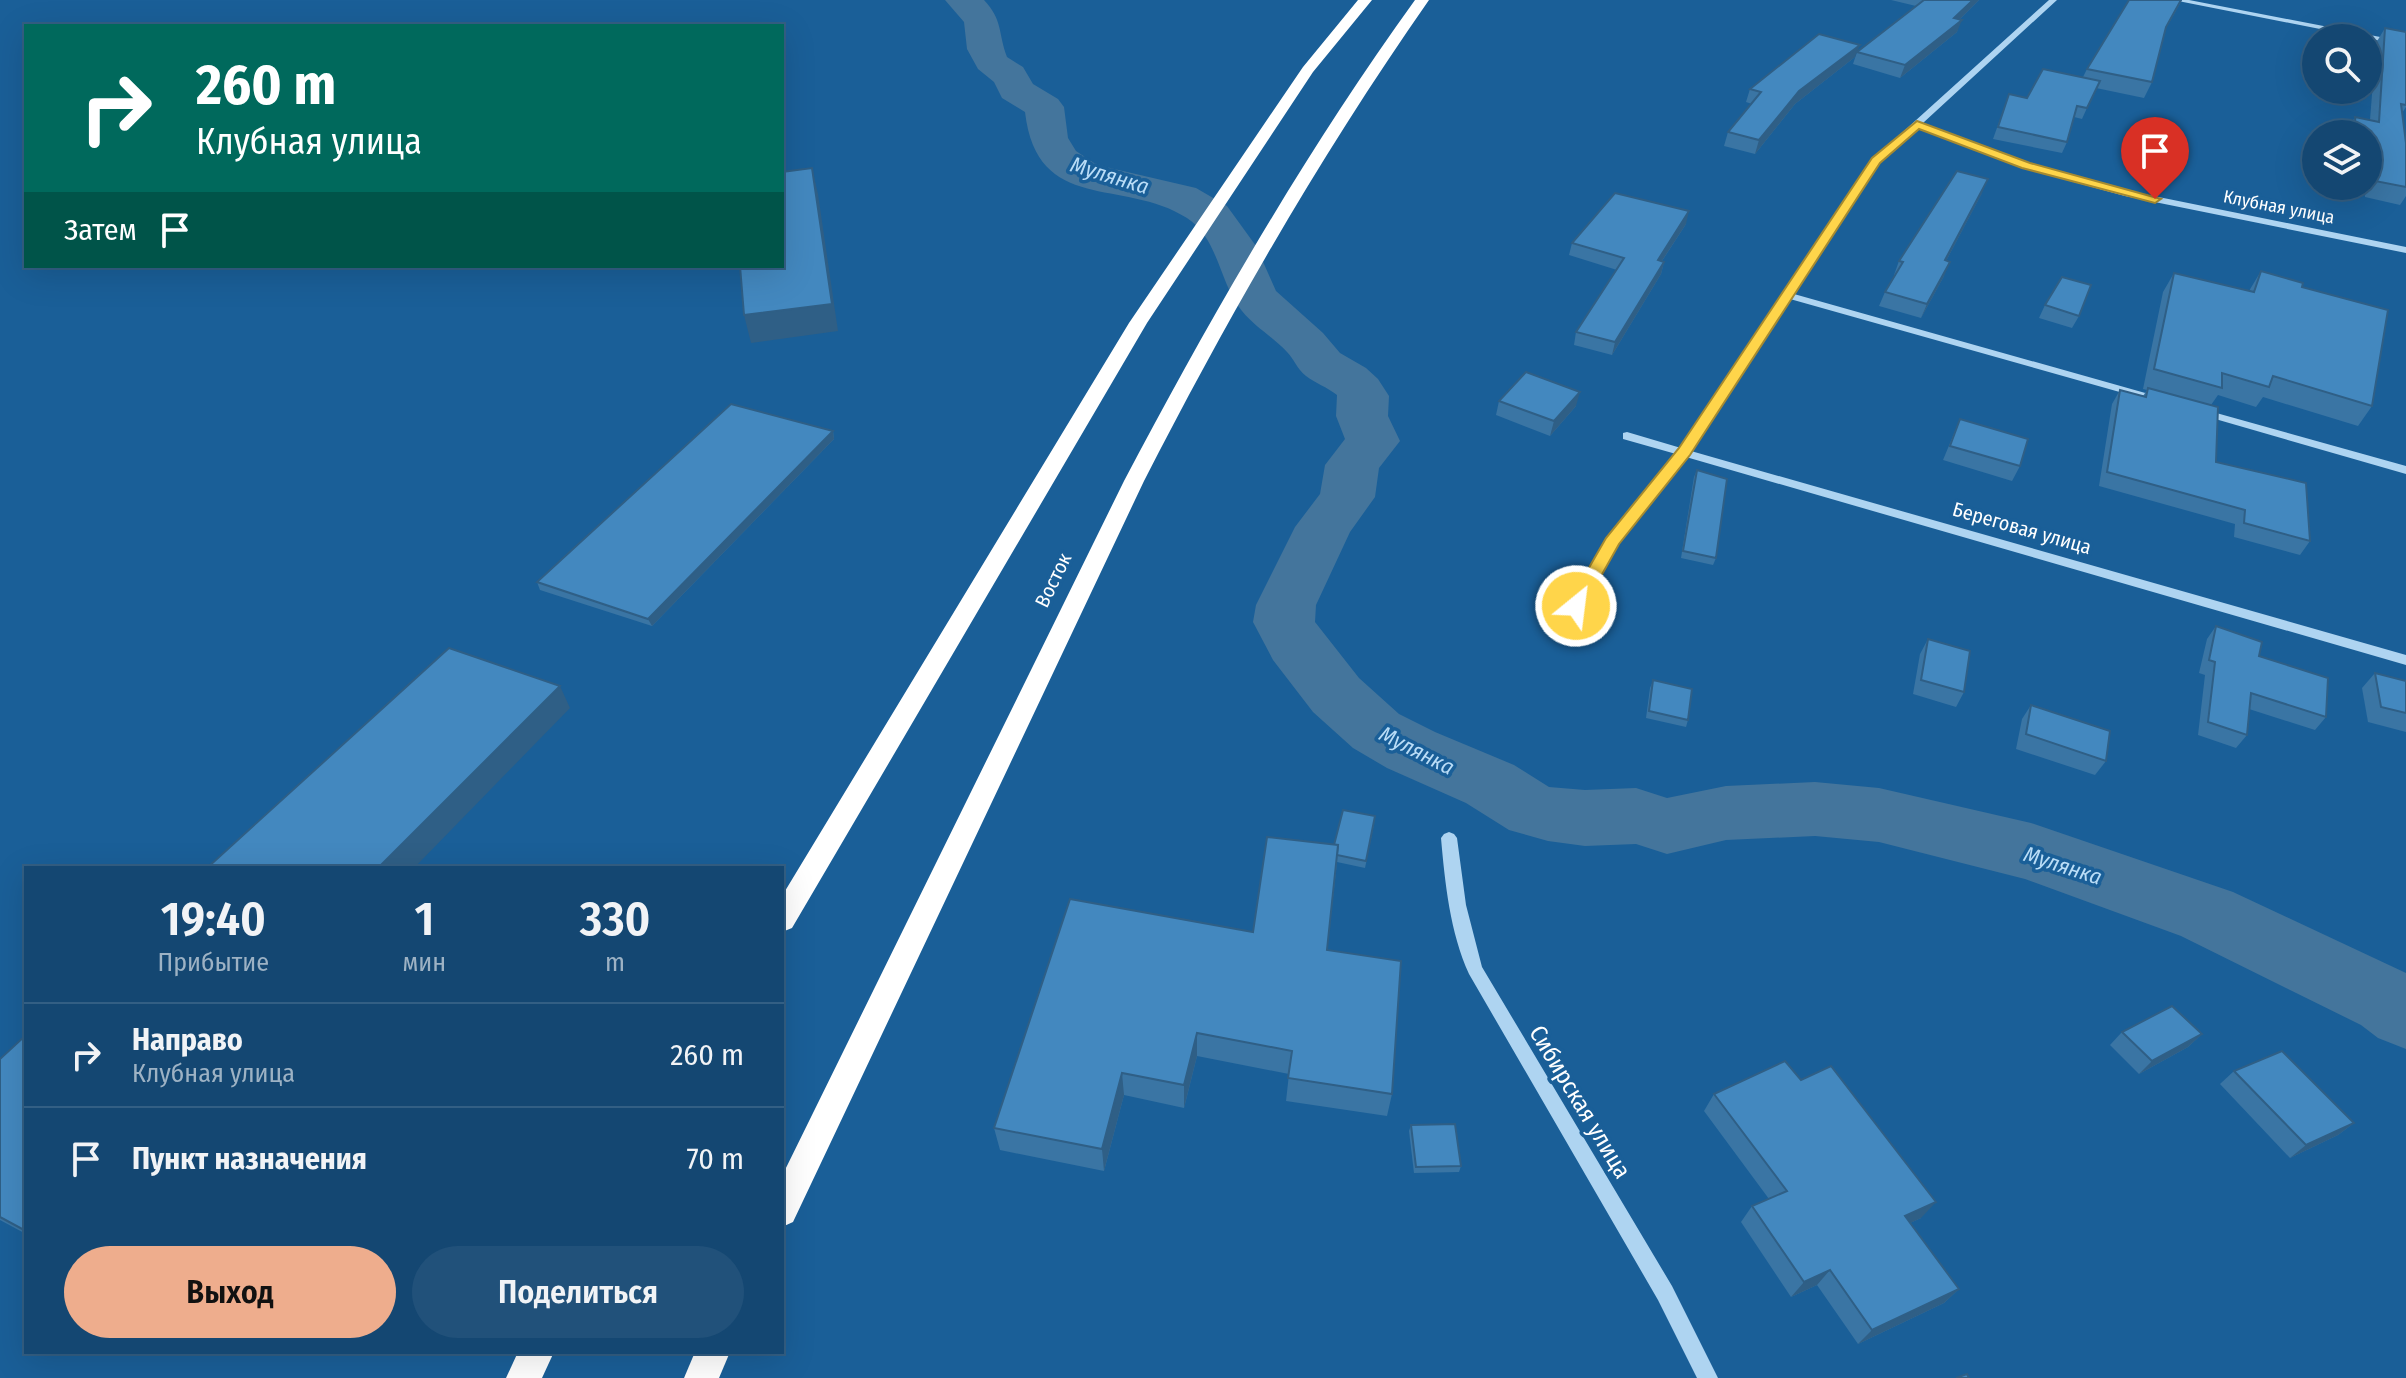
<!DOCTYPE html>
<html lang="ru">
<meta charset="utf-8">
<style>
body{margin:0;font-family:"Fira Sans Condensed",sans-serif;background:#21517a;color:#f1f3f6;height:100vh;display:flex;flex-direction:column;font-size:30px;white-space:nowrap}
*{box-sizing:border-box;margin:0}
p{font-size:26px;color:#9db2c4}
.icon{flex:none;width:44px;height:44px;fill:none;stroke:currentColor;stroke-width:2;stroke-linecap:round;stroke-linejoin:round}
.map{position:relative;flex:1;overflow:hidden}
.details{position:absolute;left:24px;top:866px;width:760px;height:488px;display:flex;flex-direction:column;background:#144772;border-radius:0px;box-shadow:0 8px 32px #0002,0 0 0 2px #335f84}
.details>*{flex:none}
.hud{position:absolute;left:24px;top:24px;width:760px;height:244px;border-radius:0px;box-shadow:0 8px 32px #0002,0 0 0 2px #335f84;background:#00695c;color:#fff;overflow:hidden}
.controls{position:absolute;left:2302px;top:24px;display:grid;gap:16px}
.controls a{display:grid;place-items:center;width:80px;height:80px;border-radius:50%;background:#144772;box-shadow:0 8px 32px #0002,0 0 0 2px #335f84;font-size:40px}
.pin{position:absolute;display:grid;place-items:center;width:68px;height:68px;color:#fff;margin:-82px -34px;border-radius:50% 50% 50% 0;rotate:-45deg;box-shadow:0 0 8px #0007}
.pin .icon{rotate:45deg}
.me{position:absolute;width:88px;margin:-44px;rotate:29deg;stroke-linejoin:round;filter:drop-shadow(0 0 6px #0008)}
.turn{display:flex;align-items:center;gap:28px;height:168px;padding:0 40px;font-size:36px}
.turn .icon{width:104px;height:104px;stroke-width:2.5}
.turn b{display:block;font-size:56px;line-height:68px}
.then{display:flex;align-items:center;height:76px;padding:0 40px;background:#0003;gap:16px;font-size:30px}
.eta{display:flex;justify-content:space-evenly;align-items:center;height:136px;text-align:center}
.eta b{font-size:48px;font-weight:600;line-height:56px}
.cta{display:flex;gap:16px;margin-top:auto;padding:16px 40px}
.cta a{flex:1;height:92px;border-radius:48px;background:#eead8d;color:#111;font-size:32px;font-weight:600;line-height:92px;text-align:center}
.cta a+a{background:#21517a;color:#f1f3f6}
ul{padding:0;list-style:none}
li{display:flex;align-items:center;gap:24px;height:104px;padding:0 40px;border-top:2px solid #335f84}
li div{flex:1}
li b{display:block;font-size:30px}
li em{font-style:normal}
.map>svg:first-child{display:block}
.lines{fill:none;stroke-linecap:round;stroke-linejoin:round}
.river{fill:#44759c;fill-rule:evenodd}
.minor{fill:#aed4f1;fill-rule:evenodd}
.highway{fill:#fff;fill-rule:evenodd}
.wall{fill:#3a75a4}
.shaded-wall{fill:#2f5f86}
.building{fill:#4388bf;stroke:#2f5f86;stroke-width:2}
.route{fill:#ffd54a;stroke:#a68a30;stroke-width:2}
.labels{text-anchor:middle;stroke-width:7;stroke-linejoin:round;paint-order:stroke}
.far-street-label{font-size:18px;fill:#fff;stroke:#1a5f98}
.street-label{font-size:20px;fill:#fff;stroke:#1a5f98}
.water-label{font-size:22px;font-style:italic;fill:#baddf7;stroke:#1a5f98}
.near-street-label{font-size:24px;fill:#fff;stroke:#1a5f98}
</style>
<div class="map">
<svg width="2406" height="1378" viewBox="0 0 2406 1378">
<rect width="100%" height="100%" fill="#1a5f98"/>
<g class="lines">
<path class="river" d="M945 0H984C1003 20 998 33 1007 57L1023 67 1033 84 1058 99 1064 107 1068 138 1076 151 1094 163 1110 168 1196 188 1227 206 1256 246 1276 291 1323 333 1340 353 1366 368 1378 379 1389 396 1388 416 1400 441 1379 468 1375 497 1350 532 1316 605 1315 622 1359 678 1399 714 1435 732 1514 765 1549 787 1585 790 1636 788 1667 798 1726 786 1815 782 1879 788 2031 823 2233 892 2406 973V1049L2378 1038 2361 1025 2181 936 2025 879 1879 842 1815 836 1726 840 1667 854 1636 844 1585 846 1548 841 1509 830 1466 803 1387 768 1353 748 1313 712 1273 660 1253 622 1256 605 1295 527 1320 494 1325 465 1345 439 1336 416 1337 395C1327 387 1315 383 1306 376 1297 369 1294 359 1287 352 1273 337 1255 327 1242 311 1219 283 1219 239 1187 218 1123 177 1037 215 1025 112L1002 98 994 82 978 69 967 49 964 22Z"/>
<g class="minor">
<path d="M2049 0H2057L1923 123 2029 164 2129 191 2406 247V253L2125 196 2023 168 1918 127 1879 163 1794 294 2163 398V402H2155L1790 299 1691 451 2406 655V665L1686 457 1617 543 1581 609H1571L1569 606 1608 538 1676 454 1623 439V433L1627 432 1681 448 1873 159Z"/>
<path d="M2173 0H2189L2406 42V46Z"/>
<path d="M2202 409 2406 466V474L2198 414V410Z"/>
<path d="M1449 832 1454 834 1457 838 1466 905 1482 967 1672 1286 1718 1378H1697L1658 1300 1469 974C1450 932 1445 883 1441 838L1444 834Z"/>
</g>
<g class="highway">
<path d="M1358 0H1372L1313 72 1147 323 792 928 782 932V896L1129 323 1303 67Z"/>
<path d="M1415 0H1429C1322 153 1229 315 1144 481L793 1222 782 1227V1176L1124 481C1211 316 1306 151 1415 0Z"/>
<path d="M518 1352H554L542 1378H506Z"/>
<path d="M695 1352H730L719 1378H684Z"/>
</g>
</g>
<g class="wall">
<path d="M1891 0H1979L1960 19 1957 32 1900 78 1853 64 1857 52 1916 6Z"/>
<path d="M2129 0H2182L2165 30 2152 82 2144 98 2096 88 2082 119 2074 117 2067 142 2062 153 1993 139 2009 94 2027 98 2083 77 2087 69Z"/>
<path d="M2385 28 2406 32V107L2402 113 2406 143V196L2400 205 2365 197V186H2368V134H2345L2355 117 2370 120 2376 43Z"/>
<path d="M1855 57 1795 104 1755 154 1724 146 1728 132 1752 104 1746 102 1750 89Z"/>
<path d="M1982 193 1946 261 1944 276 1921 318 1879 306 1885 292 1895 275H1894L1899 261Z"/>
<path d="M1686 224 1662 261 1664 262 1661 274 1612 355 1574 345 1576 332 1617 270 1569 255 1572 243Z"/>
<path d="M2261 271 2302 287 2372 406 2358 426 2263 397 2256 407 2218 395 2211 405 2216 462 2310 541 2300 555 2234 537 2235 524 2099 486 2112 404 2120 390 2143 396 2147 390 2143 389 2163 292 2174 273 2249 291Z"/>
<path d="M2045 305 2079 316 2072 328 2039 318Z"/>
<path d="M1499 401 1576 406 1550 436 1496 415Z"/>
<path d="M1960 419 2020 466 2012 481 1943 460Z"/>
<path d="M833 431 834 439 652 626 540 590 537 582Z"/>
<path d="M1697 470 1716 558 1713 565 1681 558 1694 477Z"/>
<path d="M2216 626 2259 656 2326 717 2315 730 2249 709 2247 735 2236 748 2198 735 2205 675 2199 673 2207 639Z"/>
<path d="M1928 639 1964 692 1956 707 1913 694 1920 654Z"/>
<path d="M2375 673 2406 681V732L2368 722 2362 688Z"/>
<path d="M1653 681 1688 720 1686 727 1646 718 1650 688Z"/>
<path d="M2031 705 2106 761 2095 775 2016 749 2022 719Z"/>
<path d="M1374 824 1365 868 1337 862 1327 950 1392 1094 1387 1116 1286 1101 1289 1074 1197 1056 1184 1108 1124 1095 1104 1171 1000 1150 994 1128 1253 932 1334 845Z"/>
<path d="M2122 1032 2202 1034 2188 1047 2139 1074 2110 1045Z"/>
<path d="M26 1035V1234L0 1220V1059Z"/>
<path d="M2234 1071 2354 1123 2338 1135 2290 1158 2220 1084Z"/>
<path d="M1801 1080 1921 1218 1910 1223 1959 1289 1944 1303 1858 1344 1817 1285 1791 1297 1741 1222 1752 1206 1769 1199 1704 1111 1714 1094Z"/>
<path d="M1411 1125 1461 1166 1459 1172 1414 1173 1409 1131Z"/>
</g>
<g class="shaded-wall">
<path d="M1973 0H1979L1951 28 1962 20 1957 32 1900 78 1905 65Z"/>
<path d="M1860 45 1855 57 1795 104 1755 154 1759 140 1799 91Z"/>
<path d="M812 168 818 194 838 331 751 343 744 315Z"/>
<path d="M1988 179 1982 193 1939 274 1945 260Z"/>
<path d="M1689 211 1686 224 1654 273 1658 260Z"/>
<path d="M1664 262 1661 274 1612 355 1615 342Z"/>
<path d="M1950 262 1944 276 1921 318 1927 304Z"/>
<path d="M1580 392 1576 406 1550 436 1554 421Z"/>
<path d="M833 431 834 439 652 626 648 619Z"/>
<path d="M560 686 570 708 414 868H378Z"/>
<path d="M1197 1033V1056L1184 1108V1085Z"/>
<path d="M2202 1034 2188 1047 2139 1074 2152 1061Z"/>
<path d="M1122 1073 1124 1095 1104 1171 1102 1149Z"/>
<path d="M2354 1123 2338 1135 2290 1158 2306 1145Z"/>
<path d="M1936 1202 1921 1218 1891 1232 1905 1216Z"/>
<path d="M1830 1270 1817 1285 1791 1297 1804 1282Z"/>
<path d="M1959 1289 1944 1303 1858 1344 1872 1330Z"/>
</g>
<g class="building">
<path d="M1924 0H1973L1954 18 1962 20 1905 65 1857 52Z"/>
<path d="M2129 0H2181L2166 27 2152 82 2087 69Z"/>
<path d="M2385 28 2406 32V105L2401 104 2406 143V187L2375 181V159L2368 158V134H2356L2355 117 2379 122Z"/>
<path d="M1819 34 1860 45 1799 91 1759 140 1728 132 1761 92 1750 89Z"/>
<path d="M2043 69 2100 81 2087 108 2077 106 2067 142 1998 127 2009 94 2027 98Z"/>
<path d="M812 168 832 304 744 315 740 266H782V172Z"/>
<path d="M1957 171 1988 179 1945 260 1950 262 1927 304 1885 292 1903 262 1899 261Z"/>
<path d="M1615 193 1689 211 1658 260 1664 262 1615 342 1576 332 1624 258 1572 243Z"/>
<path d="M2261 271 2303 283 2302 287 2388 310 2372 406 2273 376 2269 387 2222 373V388L2154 369 2174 273 2254 292Z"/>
<path d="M2062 277 2091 285 2079 316 2045 305Z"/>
<path d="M1526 372 1580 392 1554 421 1499 401Z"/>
<path d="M2148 388 2218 407 2216 462 2306 483 2310 541 2244 523 2245 510 2107 472 2120 390 2146 397Z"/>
<path d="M731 404 833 431 648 619 537 582Z"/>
<path d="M1960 419 2028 439 2020 466 1950 446Z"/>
<path d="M1697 470 1727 479 1716 558 1683 551Z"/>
<path d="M2216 626 2262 642 2259 656 2328 678 2326 717 2251 693 2247 735 2208 722 2215 662 2209 660Z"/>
<path d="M1928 639 1970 651 1964 692 1921 680Z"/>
<path d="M449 648 560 686 378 868H207Z"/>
<path d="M2375 673 2406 681V713L2381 707Z"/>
<path d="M1653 680 1692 689 1688 720 1649 711Z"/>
<path d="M2031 705 2110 731 2106 761 2026 734Z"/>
<path d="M1343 810 1375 816 1366 861 1337 855 1338 845H1334Z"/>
<path d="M1267 837 1338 845 1327 950 1401 961 1392 1094 1288 1078 1292 1051 1197 1033 1184 1085 1122 1073 1102 1149 994 1128 1070 899 1253 932Z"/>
<path d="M2172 1006 2202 1034 2152 1061 2122 1032Z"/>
<path d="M26 1035V1228L24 1230 0 1217V1059Z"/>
<path d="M2282 1051 2354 1123 2306 1145 2234 1071Z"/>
<path d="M1785 1061 1801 1080 1831 1066 1936 1202 1905 1216 1959 1289 1872 1330 1830 1270 1804 1282 1752 1206 1787 1191 1714 1094Z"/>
<path d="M1455 1124 1461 1166 1416 1167 1411 1125Z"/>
<path d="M1967 1374 1969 1378H1956Z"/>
</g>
<path class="route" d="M1917 121 2030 163 2161 199 2155 203 2022 168 1919 129 1880 163 1690 455 1619 544 1582 610H1570L1567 606 1606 538 1679 448 1872 158Z"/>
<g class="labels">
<g class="far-street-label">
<text transform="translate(2279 207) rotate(11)" y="6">Клубная улица</text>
</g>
<g class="street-label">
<text transform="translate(2022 528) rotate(16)" y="7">Береговая улица</text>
<text transform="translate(1053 580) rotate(-64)" y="7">Восток</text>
</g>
<g class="water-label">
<text transform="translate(1110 175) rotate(17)" y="8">Мулянка</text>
<text transform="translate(1417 750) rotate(27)" y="8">Мулянка</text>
<text transform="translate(2063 865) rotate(18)" y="8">Мулянка</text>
</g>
<g class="near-street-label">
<text transform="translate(1580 1102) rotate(59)" y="8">Сибирская улица</text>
</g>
</g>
</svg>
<div class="controls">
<a><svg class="icon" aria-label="search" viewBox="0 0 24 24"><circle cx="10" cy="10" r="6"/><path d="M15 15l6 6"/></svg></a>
<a><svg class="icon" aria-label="layers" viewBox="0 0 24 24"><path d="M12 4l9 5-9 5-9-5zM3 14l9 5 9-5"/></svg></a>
</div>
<div class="pin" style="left:2155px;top:199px;background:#d93025"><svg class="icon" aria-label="arrive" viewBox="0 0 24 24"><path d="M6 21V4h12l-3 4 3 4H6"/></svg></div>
<svg class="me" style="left:1576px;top:606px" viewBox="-20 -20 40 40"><circle r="17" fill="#ffd54a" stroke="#fff" stroke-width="3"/><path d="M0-11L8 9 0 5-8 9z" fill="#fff"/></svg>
<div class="hud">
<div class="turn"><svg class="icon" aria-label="right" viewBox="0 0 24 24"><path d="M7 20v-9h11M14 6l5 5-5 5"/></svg><div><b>260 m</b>Клубная улица</div></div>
<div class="then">Затем<svg class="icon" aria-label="arrive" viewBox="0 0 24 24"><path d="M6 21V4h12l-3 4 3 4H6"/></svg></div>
</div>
<section class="details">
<div class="eta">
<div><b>19:40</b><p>Прибытие</p></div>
<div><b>1</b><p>мин</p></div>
<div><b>330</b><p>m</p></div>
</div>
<ul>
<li><svg class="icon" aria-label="right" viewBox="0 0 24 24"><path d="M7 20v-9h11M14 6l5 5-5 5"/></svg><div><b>Направо</b><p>Клубная улица</p></div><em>260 m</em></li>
<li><svg class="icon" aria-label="arrive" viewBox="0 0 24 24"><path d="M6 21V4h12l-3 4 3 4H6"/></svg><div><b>Пункт назначения</b></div><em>70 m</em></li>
</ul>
<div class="cta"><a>Выход</a><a>Поделиться</a></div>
</section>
</div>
